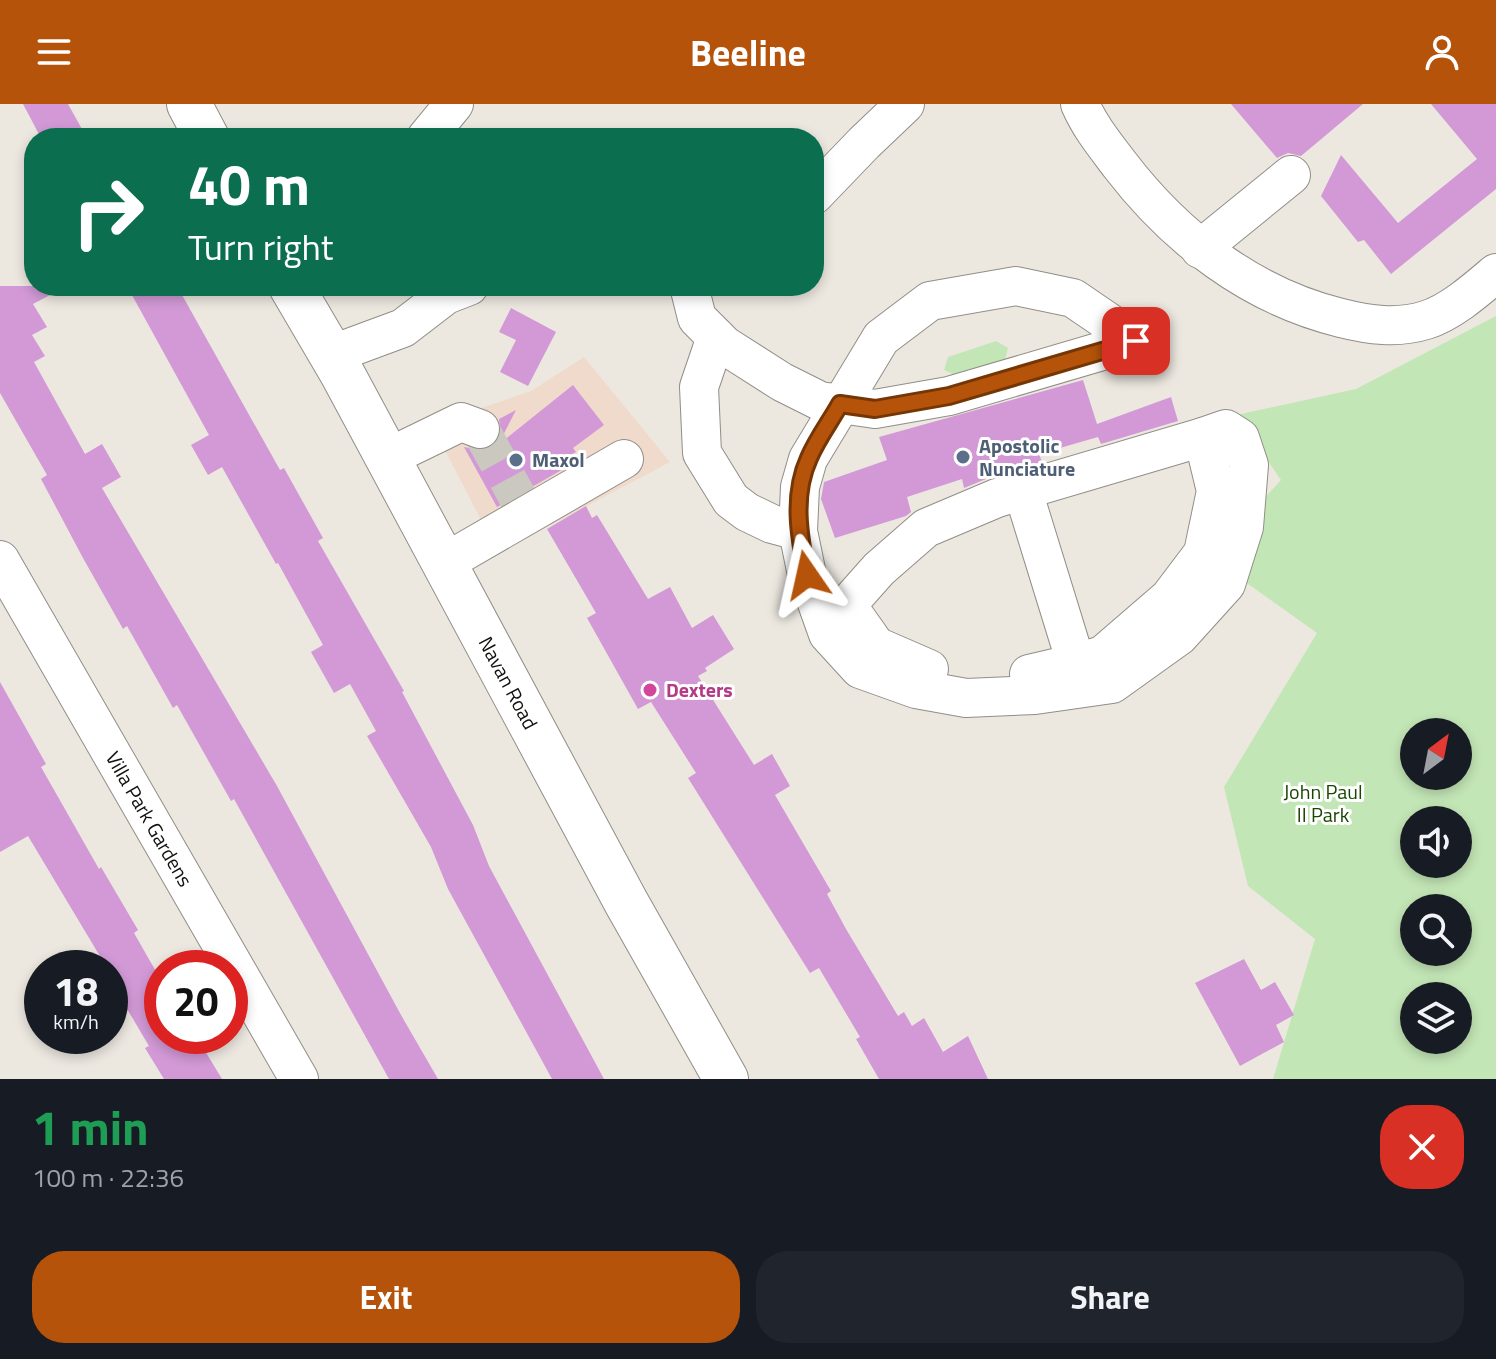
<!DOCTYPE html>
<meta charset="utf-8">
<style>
body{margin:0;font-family:"Titillium Web",sans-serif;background:#20242c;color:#f1f3f6;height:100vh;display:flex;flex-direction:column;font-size:30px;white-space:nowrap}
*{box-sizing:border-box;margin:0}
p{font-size:26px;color:#9ea1a6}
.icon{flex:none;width:44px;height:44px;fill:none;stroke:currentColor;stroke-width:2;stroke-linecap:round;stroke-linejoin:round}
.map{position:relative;height:975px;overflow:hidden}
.details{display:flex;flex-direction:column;background:#171b24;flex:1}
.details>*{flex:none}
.banner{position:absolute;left:24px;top:24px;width:800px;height:168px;border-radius:32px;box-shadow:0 4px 12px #0003;background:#0b6e4f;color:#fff;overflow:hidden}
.needle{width:52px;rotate:32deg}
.tools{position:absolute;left:1400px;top:614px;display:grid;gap:16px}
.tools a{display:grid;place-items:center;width:72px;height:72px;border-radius:50%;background:#171b24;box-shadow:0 4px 12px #0003;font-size:40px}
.speed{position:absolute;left:24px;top:846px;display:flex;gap:16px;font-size:40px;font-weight:700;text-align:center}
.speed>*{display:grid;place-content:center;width:104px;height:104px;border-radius:50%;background:#171b24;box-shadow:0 4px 12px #0003;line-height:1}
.speed small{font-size:20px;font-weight:400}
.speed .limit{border:12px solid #d22;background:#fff;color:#111}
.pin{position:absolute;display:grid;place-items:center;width:68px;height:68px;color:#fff;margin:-34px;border-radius:16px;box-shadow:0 4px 12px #0006}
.me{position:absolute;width:88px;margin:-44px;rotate:349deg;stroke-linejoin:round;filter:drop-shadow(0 0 6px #0008)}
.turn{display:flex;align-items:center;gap:28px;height:168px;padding:0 32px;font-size:36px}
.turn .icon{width:104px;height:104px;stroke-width:2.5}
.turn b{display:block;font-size:56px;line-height:68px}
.round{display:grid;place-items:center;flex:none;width:84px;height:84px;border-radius:32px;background:#20242c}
.headline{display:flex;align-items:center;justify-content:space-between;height:136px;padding:0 32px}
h1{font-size:48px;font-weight:700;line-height:60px;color:#1e9e55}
.cta{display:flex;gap:16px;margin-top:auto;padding:16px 32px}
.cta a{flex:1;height:92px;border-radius:32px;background:#b45309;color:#fff;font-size:32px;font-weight:700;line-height:92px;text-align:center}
.cta a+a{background:#20242c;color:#f1f3f6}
header{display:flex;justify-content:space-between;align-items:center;height:104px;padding:0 32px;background:#b45309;color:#fff;font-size:36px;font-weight:700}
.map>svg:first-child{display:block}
.commercial{fill:#efdacc}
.green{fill:#c3e6b6;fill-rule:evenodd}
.building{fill:#d299d6}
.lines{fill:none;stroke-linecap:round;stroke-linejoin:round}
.minor-tunnel{stroke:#cbc8c0;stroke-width:38;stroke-dasharray:38 19;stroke-linecap:butt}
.minor-casing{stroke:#918e87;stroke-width:40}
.major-casing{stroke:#918e87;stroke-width:46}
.minor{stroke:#fff;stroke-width:38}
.major{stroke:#fff;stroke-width:44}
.route-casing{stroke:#753606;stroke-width:20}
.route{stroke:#b45309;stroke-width:14}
.service-dot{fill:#5c6f8a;stroke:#fff;stroke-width:3}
.hotel-dot{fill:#d1479c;stroke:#fff;stroke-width:3}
.labels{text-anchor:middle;stroke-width:6;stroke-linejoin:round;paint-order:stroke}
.service-label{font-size:20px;font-weight:bold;fill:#4e5e75;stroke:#fff;text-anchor:start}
.street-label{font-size:20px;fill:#12110e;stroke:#fff}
.hotel-label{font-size:20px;font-weight:bold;fill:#b23c85;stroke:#fff;text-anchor:start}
.park-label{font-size:20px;fill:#1a4700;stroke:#fff}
</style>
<header><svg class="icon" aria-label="menu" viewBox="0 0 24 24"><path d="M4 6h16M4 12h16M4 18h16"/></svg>Beeline<svg class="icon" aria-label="person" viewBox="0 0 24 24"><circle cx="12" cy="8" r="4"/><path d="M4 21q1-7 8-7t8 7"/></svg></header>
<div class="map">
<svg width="1496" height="975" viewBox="0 0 1496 975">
<rect width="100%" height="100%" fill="#ece8e0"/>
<path class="commercial" d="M584 253 670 358 498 449 432 321 531 287Z"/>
<g class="green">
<path d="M1496 212V975H1273L1315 835 1248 782 1224 683 1317 529 1237 472 1258 401 1281 376 1236 311 1356 285ZM1414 628H1458V672H1414ZM1414 716H1458V760H1414ZM1414 804H1458V848H1414ZM1414 892H1458V936H1414Z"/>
<path d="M996 237 1008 244 1005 256 957 272 944 266 948 253Z"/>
</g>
<g class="building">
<path d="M23 0H68L87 34H41Z"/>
<path d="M1231 0H1363L1301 52 1288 49 1277 54Z"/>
<path d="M1431 0H1496V85L1391 170 1364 136 1358 138 1321 92 1341 51 1398 119 1477 55Z"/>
<path d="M0 182H67L33 200 47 223 32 231 45 252 34 258 85 350 102 340 121 373 102 384 277 682 401 911 438 975H389L234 695 231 697 177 601 173 604 127 522 123 525 83 454 41 375 47 371 0 289Z"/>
<path d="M127 182H177L280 366 284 364 323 434 318 437 404 587 402 588 473 721 489 762 604 975H552L448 785 431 743 367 632 376 627 350 580 334 589 311 548 323 541 278 459 276 460 222 363 208 371 191 341 209 331Z"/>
<path d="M511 204 556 228 528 282 500 268 516 236 499 228Z"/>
<path d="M1083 276 1097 320 1171 293 1178 317 1101 340 1098 333 1039 350 1042 358 991 373 964 384 962 375 907 393 911 408 906 412 835 434 821 395 824 378 887 356 879 333Z"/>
<path d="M573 281 604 321 573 344 576 348 561 356 565 364 497 403 464 343 483 347 493 342 501 332 499 315 516 306 498 341Z"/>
<path d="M586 402 592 414 597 411 648 495 670 483 692 524 713 511 734 545 705 564 707 567 698 572 754 661 772 650 790 682 775 691 831 787 827 790 846 825 898 912 904 908 912 922 924 914 943 948 968 932 988 975H879L856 935 860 933 819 864 810 869 688 674 696 669 651 598 638 605 587 514 596 509 547 425Z"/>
<path d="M0 578 46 660 41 663 99 765 101 763 138 826 134 829 162 878V932H196L222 975H164L145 944 149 942 110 876V864H107L28 732 0 748Z"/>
<path d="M1244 855 1261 886 1275 878 1294 911 1276 921 1284 938 1240 962 1195 879Z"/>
</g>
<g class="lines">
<path class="minor-tunnel" d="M480 325 523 403"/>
<defs>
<g id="minor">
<path d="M1080 0C1090 23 1105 41 1120 61 1176 134 1251 192 1341 214 1369 221 1397 225 1426 216 1451 208 1476 186 1496 169"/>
<path d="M426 34 454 0"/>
<path d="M814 91 864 39 905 0"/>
<path d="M1200 145 1291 71"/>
<path d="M689 182 697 214 724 241 782 278 820 297 875 305 949 292 1136 237"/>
<path d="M716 233 699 283 702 349 731 396 747 408 772 420 798 427"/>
<path d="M1136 237 1073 194 1016 182 930 197 881 234 808 355 800 383 798 427 807 471 828 530 860 565 916 585 966 594 1035 591 1112 580 1179 532 1226 480 1244 423 1249 361 1240 334 1226 325 1203 333"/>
<path d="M330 251 403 224 446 191 469 182"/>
<path d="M387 354 461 318 480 325"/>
<path d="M1023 387 1076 559 1029 570"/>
<path d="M0 456 299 975"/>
<path d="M444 459 624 355"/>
<path d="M929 565 876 542 847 501 879 465 926 424 997 394 1203 333 1216 387 1203 449 1169 494 1103 551 1076 559"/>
</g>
<g id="major">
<path d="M189 0 207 34"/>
<path d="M291 182 342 269 626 798 726 975"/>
</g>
</defs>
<use href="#minor" class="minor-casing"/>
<use href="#major" class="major-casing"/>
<use href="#minor" class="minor"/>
<use href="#major" class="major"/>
</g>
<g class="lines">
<defs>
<path id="route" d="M807 471C799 432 792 391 809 354 817 335 830 318 840 300L875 305 949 292 1136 237"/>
</defs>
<use href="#route" class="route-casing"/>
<use href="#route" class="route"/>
</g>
<g class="service-dot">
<circle cx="963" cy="353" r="8"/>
<circle cx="516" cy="356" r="8"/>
</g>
<circle class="hotel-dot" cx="650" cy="586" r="8"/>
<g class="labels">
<g class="service-label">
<text x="979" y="349">Apostolic<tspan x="979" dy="23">Nunciature</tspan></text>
<text x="532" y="363">Maxol</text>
</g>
<g class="street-label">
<text transform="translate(508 579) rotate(62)" y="7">Navan Road</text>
<text transform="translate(149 715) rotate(60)" y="7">Villa Park Gardens</text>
</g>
<g class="hotel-label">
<text x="666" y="593">Dexters</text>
</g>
<g class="park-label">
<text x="1323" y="695">John Paul<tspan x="1323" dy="23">II Park</tspan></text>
</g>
</g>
</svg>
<div class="tools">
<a><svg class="needle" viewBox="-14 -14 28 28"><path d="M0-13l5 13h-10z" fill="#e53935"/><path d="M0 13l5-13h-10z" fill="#9ea1a6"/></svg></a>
<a><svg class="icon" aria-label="sound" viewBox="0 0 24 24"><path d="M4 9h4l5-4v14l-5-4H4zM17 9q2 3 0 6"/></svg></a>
<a><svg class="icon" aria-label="search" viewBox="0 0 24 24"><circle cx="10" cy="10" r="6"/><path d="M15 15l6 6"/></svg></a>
<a><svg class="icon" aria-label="layers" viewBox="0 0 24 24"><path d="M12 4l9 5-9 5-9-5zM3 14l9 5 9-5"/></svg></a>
</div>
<div class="speed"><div>18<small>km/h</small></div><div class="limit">20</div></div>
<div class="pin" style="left:1136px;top:237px;background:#d93025"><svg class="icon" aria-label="arrive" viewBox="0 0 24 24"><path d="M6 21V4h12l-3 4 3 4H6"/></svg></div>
<svg class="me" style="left:807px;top:471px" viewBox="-20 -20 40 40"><path d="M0-17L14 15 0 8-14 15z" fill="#b45309" stroke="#fff" stroke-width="4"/></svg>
<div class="banner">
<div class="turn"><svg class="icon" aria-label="right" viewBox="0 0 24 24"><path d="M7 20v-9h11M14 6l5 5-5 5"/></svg><div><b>40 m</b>Turn right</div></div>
</div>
</div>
<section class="details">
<div class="headline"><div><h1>1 min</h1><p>100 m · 22:36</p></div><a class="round" style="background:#d93025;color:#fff"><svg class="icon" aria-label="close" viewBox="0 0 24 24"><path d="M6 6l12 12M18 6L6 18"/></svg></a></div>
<div class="cta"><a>Exit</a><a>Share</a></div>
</section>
